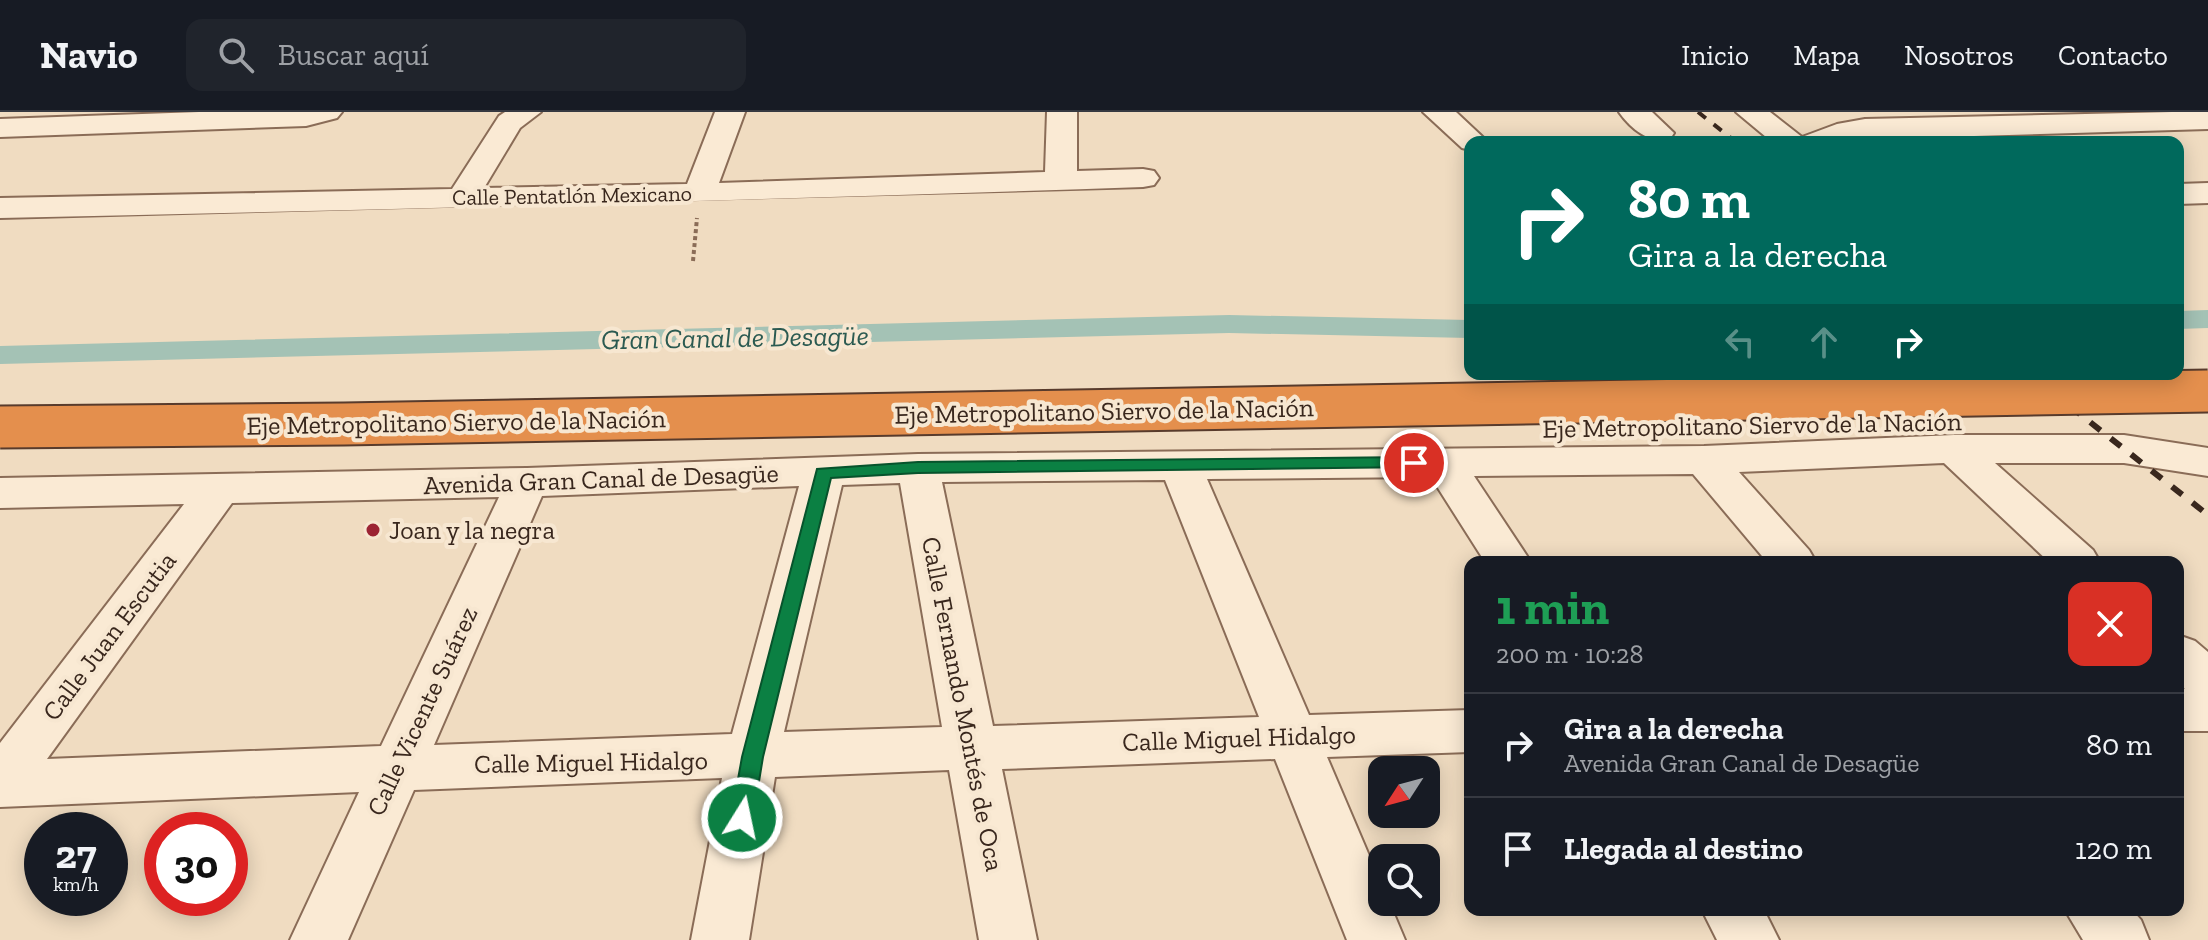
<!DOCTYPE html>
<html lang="es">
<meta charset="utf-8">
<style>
body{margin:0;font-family:"Zilla Slab",serif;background:#20242c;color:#f1f3f6;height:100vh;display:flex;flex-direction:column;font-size:30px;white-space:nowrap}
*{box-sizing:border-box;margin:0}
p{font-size:26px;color:#9ea1a6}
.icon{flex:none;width:44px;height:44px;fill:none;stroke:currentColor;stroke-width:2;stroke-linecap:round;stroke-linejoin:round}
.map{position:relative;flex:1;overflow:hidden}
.drawer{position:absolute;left:1464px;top:444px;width:720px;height:360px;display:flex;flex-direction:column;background:#171b24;border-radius:16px;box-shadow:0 4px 20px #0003}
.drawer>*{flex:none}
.top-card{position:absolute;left:1464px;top:24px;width:720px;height:244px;border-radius:16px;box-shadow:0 4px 20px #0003;background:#00695c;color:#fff;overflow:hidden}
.needle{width:52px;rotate:234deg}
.tools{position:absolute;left:1368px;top:644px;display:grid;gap:16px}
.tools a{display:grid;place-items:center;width:72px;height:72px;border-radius:16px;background:#171b24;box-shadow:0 4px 20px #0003;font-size:40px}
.speed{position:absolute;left:24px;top:700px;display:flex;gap:16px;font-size:40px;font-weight:700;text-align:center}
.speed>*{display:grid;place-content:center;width:104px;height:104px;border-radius:50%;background:#171b24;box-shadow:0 4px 20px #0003;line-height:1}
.speed small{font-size:20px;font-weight:400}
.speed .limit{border:12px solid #d22;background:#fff;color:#111}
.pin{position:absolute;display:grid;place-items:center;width:68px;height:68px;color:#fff;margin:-34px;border:4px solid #fff;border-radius:50%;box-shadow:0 2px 8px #0007}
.me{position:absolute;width:88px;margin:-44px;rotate:10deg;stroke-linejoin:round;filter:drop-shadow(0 0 6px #0008)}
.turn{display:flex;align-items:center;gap:28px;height:168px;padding:0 32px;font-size:36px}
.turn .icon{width:104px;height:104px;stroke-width:2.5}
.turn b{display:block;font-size:56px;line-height:68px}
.lanes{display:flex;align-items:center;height:76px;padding:0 32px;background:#0003;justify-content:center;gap:40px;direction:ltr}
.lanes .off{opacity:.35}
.round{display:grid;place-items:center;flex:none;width:84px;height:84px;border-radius:16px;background:#20242c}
.head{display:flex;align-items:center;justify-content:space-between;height:136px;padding:0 32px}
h1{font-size:48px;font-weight:700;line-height:60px;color:#1e9e55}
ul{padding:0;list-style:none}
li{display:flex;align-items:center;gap:24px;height:104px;padding:0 32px;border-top:2px solid #363941}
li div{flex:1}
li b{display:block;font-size:30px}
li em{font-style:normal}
header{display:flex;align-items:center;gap:48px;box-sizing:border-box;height:112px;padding:0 40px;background:#171b24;border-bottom:2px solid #363941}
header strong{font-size:38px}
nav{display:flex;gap:44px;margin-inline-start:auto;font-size:28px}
.search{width:560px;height:72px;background:#20242c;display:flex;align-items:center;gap:20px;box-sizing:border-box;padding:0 28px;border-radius:16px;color:#9ea1a6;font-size:30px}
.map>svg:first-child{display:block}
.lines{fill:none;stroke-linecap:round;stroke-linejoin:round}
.canal{fill:#a4c2b5;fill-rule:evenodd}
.minor-casing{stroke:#8a6c57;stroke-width:4}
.path{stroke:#8a6c57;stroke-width:4;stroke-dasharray:4 3;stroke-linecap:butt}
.minor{fill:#faead4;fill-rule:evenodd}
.rail-far1{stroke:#39271d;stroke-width:4;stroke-dasharray:10 10;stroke-linecap:butt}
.rail{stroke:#39271d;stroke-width:6;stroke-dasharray:13 13;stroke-linecap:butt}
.highway-bridge-casing{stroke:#583b2c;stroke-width:45;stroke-linecap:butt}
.highway-bridge{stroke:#e48f4d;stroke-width:41}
.route{fill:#0b8043;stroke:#07532c;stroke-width:2}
.poi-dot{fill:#9c2434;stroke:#f7e7d1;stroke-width:3}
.labels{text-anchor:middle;stroke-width:8;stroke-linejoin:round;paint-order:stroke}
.far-street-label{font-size:22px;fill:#39271d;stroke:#f7e7d1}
.street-label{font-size:26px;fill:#39271d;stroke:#f7e7d1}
.poi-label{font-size:26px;fill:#39271d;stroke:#f7e7d1;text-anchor:start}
.water-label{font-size:28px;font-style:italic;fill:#2b5a51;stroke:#f7e7d1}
</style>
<header>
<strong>Navio</strong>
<div class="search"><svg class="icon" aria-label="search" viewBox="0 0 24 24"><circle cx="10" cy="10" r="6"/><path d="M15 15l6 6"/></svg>Buscar aquí</div>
<nav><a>Inicio</a><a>Mapa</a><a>Nosotros</a><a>Contacto</a></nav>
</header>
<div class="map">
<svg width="2208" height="828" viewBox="0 0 2208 828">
<rect width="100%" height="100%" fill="#f0dcc1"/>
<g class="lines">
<g class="canal">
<path d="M2208 198V216L2178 217V199Z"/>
<path d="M1229 203 1470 208V226L1229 221 0 252V234Z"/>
</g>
<defs>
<g id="minor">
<path d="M199 0H342L337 6 306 14 0 25V7Z"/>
<path d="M505 0H541L520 16 484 76 687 72 715 0H745L719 71 1045 60 1047 0H1077V59L1143 57 1154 59 1159 66 1154 73 1143 75C762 88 381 98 0 106V86L452 77 499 4Z"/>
<path d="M1423 0H1456L1488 30H1470V38L1462 36Z"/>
<path d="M1619 0H1652L1674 21 1670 27C1649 32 1631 17 1619 0Z"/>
<path d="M1736 0H1770L1802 25 1837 12 1865 7 2172 0H2208V17L1772 30Z"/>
<path d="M2208 71V91L2178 92V72Z"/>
<path d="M1954 323H2124L2208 336V364L2124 351H1995L2093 438 2100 450H2049L1944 351 1739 360 1809 438 1816 450H1767L1693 362 1474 364 1531 450H1485L1431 365 1207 367 1309 603 1470 598V640L1327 645 1382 774V790H1389L1405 828H1347L1275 647 1002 657 1037 828H979L949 658 775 665 749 828H691L722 666 414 678 348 828H290L359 680 0 695V631L184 392 0 396V366L527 356 918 342 1704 334ZM1165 368 1259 605 993 614 942 370ZM900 371 942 615 784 620 842 373ZM799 374 732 622 434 633 542 384ZM499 385 381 634 47 647 232 391Z"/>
<path d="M2178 523 2195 529 2208 540V619H2178V577H2185L2178 571Z"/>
<path d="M1702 798H1764L1779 828H1717Z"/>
<path d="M2065 798H2132L2141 808 2149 828H2083Z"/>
</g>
</defs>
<use href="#minor" class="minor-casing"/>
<path class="path" d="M693 149 697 106"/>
<use href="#minor" class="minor"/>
<path class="rail-far1" d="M1698 0 1736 30"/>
<path class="rail" d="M2029 262 2208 403"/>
<defs>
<path id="highway-bridge" d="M0 315 344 312 2208 279"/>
</defs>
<use href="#highway-bridge" class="highway-bridge-casing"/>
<use href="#highway-bridge" class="highway-bridge"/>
</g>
<path class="route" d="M1414 345 1422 351 1420 355 918 361 831 366 763 645 753 706 750 713 742 716 734 713 731 706 742 645 817 357 918 350Z"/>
<circle class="poi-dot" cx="373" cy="418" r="8"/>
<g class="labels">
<g class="far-street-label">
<text transform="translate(572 83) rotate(-1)" y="8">Calle Pentatlón Mexicano</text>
</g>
<g class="street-label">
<text transform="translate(1104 299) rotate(-1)" y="9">Eje Metropolitano Siervo de la Nación</text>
<text transform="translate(456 310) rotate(-1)" y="9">Eje Metropolitano Siervo de la Nación</text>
<text transform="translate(1752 313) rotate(-1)" y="9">Eje Metropolitano Siervo de la Nación</text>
<text transform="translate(601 367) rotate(-2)" y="9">Avenida Gran Canal de Desagüe</text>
<text transform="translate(109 524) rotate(-53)" y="9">Calle Juan Escutia</text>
<text transform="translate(963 592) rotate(79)" y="9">Calle Fernando Montés de Oca</text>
<text transform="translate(422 599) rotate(-65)" y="9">Calle Vicente Suárez</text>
<text transform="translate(1239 626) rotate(-2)" y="9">Calle Miguel Hidalgo</text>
<text transform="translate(591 650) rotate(-1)" y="9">Calle Miguel Hidalgo</text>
</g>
<g class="poi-label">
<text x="389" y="427">Joan y la negra</text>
</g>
<g class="water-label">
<text transform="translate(735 225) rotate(-1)" y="10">Gran Canal de Desagüe</text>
</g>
</g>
</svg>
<div class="tools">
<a><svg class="needle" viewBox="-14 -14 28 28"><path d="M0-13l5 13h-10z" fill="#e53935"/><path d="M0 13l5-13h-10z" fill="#9ea1a6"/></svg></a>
<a><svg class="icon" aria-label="search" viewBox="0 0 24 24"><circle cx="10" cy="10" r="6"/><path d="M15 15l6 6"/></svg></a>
</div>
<div class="speed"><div>27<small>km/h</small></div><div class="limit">30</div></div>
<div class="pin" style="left:1414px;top:351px;background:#d93025"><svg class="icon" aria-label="arrive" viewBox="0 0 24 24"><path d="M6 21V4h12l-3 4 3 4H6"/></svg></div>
<svg class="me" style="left:742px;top:706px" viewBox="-20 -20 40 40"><circle r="17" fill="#0b8043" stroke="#fff" stroke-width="3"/><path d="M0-11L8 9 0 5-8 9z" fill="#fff"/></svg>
<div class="top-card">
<div class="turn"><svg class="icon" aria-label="right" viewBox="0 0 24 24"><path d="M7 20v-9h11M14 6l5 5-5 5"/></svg><div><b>80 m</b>Gira a la derecha</div></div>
<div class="lanes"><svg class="icon off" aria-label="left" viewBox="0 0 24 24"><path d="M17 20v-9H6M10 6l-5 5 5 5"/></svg><svg class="icon off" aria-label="ahead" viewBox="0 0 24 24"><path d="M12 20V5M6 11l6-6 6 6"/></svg><svg class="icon" aria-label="right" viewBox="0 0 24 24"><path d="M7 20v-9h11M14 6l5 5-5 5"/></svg></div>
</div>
<section class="drawer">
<div class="head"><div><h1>1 min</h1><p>200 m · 10:28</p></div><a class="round" style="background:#d93025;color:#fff"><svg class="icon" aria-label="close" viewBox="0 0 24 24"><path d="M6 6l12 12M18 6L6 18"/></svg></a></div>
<ul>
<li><svg class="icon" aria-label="right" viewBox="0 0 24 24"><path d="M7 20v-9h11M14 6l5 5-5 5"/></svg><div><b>Gira a la derecha</b><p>Avenida Gran Canal de Desagüe</p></div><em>80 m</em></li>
<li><svg class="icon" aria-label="arrive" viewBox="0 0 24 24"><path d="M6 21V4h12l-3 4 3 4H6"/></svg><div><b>Llegada al destino</b></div><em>120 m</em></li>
</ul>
</section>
</div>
